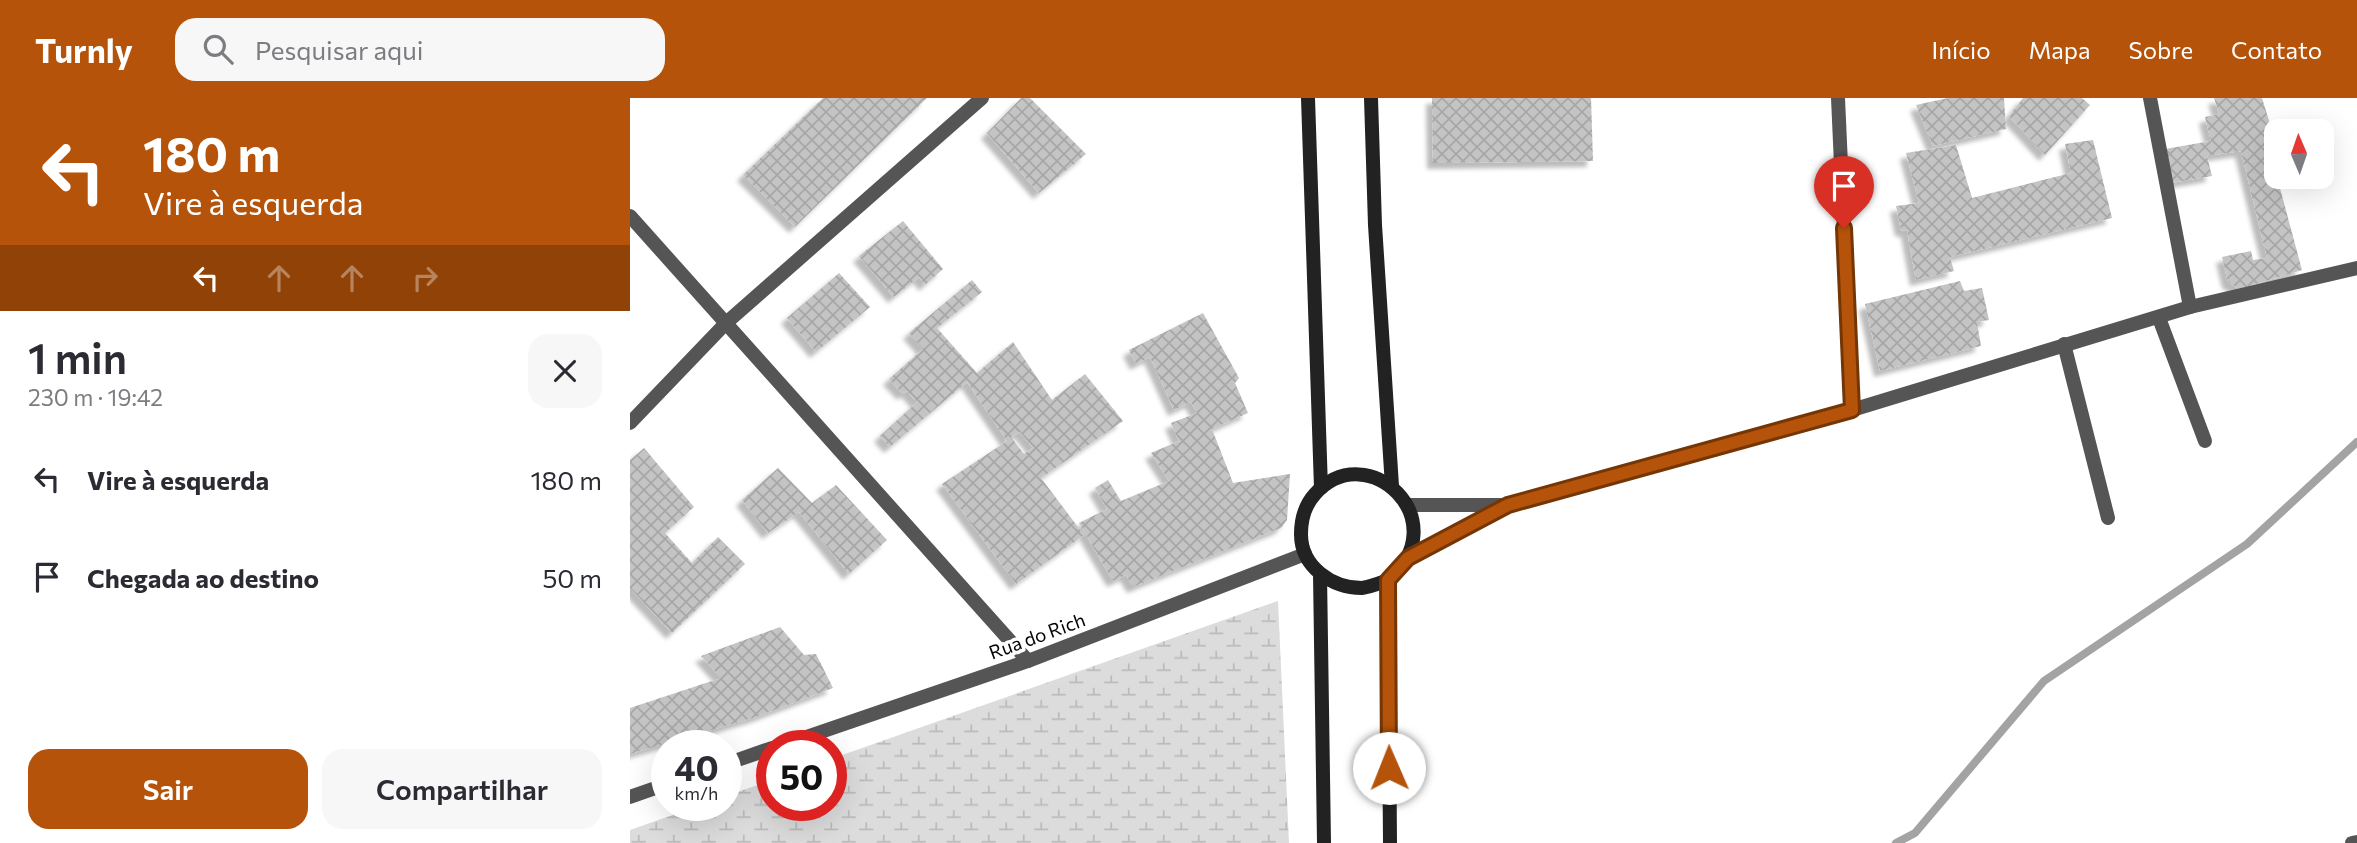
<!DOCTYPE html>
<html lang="pt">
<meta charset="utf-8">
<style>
body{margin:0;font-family:Commissioner,sans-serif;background:#f7f7f7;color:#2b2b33;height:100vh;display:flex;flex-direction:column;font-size:26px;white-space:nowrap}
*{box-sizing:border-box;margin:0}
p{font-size:23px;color:#7c7c81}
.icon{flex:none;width:38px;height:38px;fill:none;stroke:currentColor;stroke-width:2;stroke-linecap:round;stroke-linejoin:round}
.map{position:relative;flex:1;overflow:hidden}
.sheet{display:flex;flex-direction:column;background:#fff;width:630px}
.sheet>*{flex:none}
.hud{background:#b45309;color:#fff;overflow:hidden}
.needle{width:46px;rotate:358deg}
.controls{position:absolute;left:1634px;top:21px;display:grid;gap:14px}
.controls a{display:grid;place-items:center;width:70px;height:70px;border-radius:14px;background:#fff;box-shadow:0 7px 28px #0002;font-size:35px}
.speed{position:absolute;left:21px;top:632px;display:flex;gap:14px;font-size:35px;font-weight:700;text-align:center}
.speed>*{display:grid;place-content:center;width:91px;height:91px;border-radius:50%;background:#fff;box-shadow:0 7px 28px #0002;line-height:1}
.speed small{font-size:18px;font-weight:400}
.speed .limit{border:10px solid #d22;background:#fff;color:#111}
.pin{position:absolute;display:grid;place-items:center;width:60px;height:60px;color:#fff;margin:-72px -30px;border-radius:50% 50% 50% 0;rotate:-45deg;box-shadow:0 0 7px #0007}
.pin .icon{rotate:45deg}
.me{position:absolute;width:77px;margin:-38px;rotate:359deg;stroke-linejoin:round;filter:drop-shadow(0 0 5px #0008)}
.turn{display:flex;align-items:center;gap:24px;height:147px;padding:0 28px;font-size:32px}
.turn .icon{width:91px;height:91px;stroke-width:2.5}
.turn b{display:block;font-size:49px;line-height:60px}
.lanes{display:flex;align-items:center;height:66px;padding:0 28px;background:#0003;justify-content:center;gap:35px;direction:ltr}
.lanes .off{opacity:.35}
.round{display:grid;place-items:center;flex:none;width:74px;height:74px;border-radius:21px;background:#f7f7f7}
.summary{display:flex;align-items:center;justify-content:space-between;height:119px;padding:0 28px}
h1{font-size:42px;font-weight:600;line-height:52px}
.cta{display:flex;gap:14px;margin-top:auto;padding:14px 28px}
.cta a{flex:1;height:80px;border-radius:21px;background:#b45309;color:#fff;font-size:28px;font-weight:600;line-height:80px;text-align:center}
.cta a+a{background:#f7f7f7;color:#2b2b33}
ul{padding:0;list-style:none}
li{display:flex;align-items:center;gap:21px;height:98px;padding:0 28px}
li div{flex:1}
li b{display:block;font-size:26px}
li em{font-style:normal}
header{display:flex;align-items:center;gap:42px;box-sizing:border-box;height:98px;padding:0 35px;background:#b45309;color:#fff}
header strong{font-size:33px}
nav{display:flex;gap:38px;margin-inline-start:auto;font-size:24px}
.search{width:490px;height:63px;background:#f7f7f7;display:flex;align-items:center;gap:18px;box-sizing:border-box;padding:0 24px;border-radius:21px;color:#7c7c81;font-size:26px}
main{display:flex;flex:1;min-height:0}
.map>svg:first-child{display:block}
.wetland{fill:url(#wetland-marsh)}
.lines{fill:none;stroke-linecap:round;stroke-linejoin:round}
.stream{stroke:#a3a3a3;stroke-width:8}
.building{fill:url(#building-cross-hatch);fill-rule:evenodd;filter:url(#shadow)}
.street{stroke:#555;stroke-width:14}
.secondary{stroke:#222;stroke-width:14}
.route-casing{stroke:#753606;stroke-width:18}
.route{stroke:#b45309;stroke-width:12}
.labels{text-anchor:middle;stroke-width:7;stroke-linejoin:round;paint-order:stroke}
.street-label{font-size:19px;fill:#000;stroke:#fff}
</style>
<header>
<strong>Turnly</strong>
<div class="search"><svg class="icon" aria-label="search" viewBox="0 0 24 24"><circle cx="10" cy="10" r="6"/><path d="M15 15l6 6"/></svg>Pesquisar aqui</div>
<nav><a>Início</a><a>Mapa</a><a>Sobre</a><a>Contato</a></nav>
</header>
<main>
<section class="sheet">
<div class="hud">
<div class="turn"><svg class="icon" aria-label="left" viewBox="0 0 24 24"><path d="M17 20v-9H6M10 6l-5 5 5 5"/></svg><div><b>180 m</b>Vire à esquerda</div></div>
<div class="lanes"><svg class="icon" aria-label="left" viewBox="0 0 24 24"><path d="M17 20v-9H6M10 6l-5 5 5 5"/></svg><svg class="icon off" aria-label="ahead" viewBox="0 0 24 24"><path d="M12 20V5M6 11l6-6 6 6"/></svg><svg class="icon off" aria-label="ahead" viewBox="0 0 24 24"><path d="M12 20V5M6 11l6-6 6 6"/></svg><svg class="icon off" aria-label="right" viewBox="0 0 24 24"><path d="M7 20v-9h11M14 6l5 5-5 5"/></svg></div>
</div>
<div class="summary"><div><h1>1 min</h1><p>230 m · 19:42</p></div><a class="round"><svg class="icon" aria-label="close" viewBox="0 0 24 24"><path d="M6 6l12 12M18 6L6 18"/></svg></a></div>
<ul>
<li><svg class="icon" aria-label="left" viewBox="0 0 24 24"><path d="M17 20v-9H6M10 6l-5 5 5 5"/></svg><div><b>Vire à esquerda</b></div><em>180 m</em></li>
<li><svg class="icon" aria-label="arrive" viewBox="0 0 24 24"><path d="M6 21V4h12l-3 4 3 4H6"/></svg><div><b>Chegada ao destino</b></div><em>50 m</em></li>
</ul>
<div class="cta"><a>Sair</a><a>Compartilhar</a></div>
</section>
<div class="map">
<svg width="1727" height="745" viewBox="0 0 1727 745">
<defs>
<pattern id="wetland-marsh" width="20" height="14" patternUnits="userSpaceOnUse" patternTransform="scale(1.75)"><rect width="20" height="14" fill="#dcdcdc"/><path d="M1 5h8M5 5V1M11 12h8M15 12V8" fill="none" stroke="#bbb"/></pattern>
<pattern id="building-cross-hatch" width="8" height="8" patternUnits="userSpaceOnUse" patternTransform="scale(1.75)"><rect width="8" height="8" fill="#c4c4c4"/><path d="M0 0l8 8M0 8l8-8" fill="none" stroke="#a7a7a7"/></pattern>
<filter id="shadow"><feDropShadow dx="-6" dy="6" stdDeviation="2" flood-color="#0004"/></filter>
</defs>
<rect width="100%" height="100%" fill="#fff"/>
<path class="wetland" d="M648 503 659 745H0V732L71 707H96V698L142 682V707H201V661Z"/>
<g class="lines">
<path class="stream" d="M1266 745 1285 735 1414 583 1617 446 1727 344"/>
</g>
<g class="building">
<path d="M193 0H297L165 129 113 77Z"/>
<path d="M391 0H400L456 56 409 95 357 35Z"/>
<path d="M802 0H961L963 63 803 65Z"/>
<path d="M1318 0H1374L1376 31 1303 48 1286 7Z"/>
<path d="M1393 0H1452L1460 7 1415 57 1379 18Z"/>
<path d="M1584 0H1632L1641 29 1636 32 1647 79 1672 172 1609 191 1598 184 1592 159 1621 153 1623 162 1637 160 1611 53 1577 58 1582 78 1541 85 1535 51 1581 43 1575 19 1589 16Z"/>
<path d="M1463 42 1482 120 1320 159 1324 173 1286 182 1277 133 1271 132 1266 108 1289 105 1276 55 1326 47 1342 100 1441 75 1435 46Z"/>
<path d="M273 123 313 171 295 187 289 179 264 199 229 158Z"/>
<path d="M209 175 240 209 186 254 157 220Z"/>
<path d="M342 182 352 194 307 230 347 275 383 244 422 302 455 276 493 323 411 380 454 437 386 486 312 386 377 343 337 284 260 349 250 338 287 304 277 293 273 296 259 281 293 251 279 235ZM390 334 403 350 394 356 381 339Z"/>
<path d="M1330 183 1334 193 1352 190 1359 222 1347 224 1351 248 1250 273 1235 206Z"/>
<path d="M573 215 609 280 605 285 618 315 582 331 603 385 660 376 657 422 651 430 503 489 496 477 483 483 449 425 477 411 465 390 478 382 491 403 539 383 521 355 549 343 541 325 567 315 561 304 544 312 520 259 506 266 499 252Z"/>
<path d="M14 350 64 409 35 435 62 465 88 439 115 466 42 535 0 490V362Z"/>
<path d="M148 370 182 405 206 387 257 442 219 476 169 414 138 435 112 402Z"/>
<path d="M150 529 174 557 186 556 203 590 126 619 0 656V610L91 580 71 558Z"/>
</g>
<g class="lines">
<g class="street">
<path d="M1208 0 1222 312"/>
<path d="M1520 0 1560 209"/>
<path d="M0 118 398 563"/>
<path d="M1529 220 1575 343"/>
<path d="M1434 246 1478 420"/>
<path d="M0 325 96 225 352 0"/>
<path d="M778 407H873"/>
<path d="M778 460 878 407 1222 312 1560 209 1727 170"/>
<path d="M150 648 398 563 675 456"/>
<path d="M96 666 142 650"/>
<path d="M0 699 37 686"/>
<path d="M1722 745 1727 744"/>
</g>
<g class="secondary">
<path d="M678 0 691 390"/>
<path d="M741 0 745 127 762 388"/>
<path d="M690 476 694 745"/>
<path d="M758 482C750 485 741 489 732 490 702 490 671 469 671 436 671 421 675 407 685 396 738 337 828 424 758 482L760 745"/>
</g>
</g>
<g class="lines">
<defs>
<path id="route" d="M759 670 758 482 778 460 878 407 1222 312 1214 130"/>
</defs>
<use href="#route" class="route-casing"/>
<use href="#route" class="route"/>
</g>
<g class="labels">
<g class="street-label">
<text transform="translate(407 538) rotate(-20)" y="7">Rua do Rich</text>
</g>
</g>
</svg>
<div class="controls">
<a><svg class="needle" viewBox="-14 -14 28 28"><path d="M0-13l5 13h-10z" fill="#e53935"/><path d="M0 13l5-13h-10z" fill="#7c7c81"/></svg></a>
</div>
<div class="speed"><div>40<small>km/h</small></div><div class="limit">50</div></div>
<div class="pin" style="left:1214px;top:130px;background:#d93025"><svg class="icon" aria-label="arrive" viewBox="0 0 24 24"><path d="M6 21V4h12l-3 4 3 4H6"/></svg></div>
<svg class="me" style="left:759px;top:670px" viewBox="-20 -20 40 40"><circle r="19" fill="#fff"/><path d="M0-13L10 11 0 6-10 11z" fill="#b45309"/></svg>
</div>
</main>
